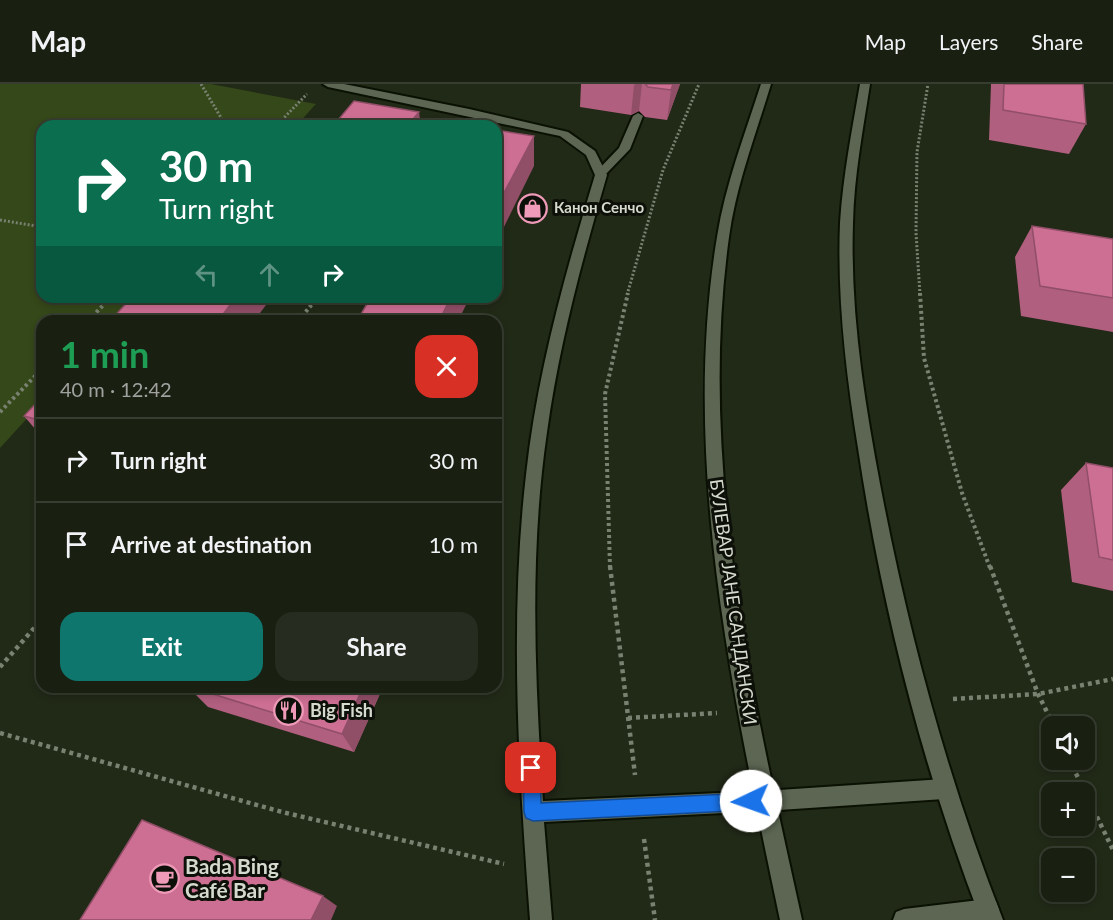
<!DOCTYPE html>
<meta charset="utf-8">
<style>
body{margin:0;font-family:Lato,sans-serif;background:#262c1f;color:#f1f3f6;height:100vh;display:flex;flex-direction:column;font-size:22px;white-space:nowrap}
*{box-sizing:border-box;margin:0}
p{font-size:20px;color:#9fa29f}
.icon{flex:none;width:33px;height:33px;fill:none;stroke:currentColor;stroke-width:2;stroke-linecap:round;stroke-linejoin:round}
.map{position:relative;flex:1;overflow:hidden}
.details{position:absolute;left:36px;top:231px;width:466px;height:378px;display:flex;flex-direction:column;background:#191f11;border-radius:18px;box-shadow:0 3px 9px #0003,0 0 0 2px #373d31}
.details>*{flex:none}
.guide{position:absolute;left:36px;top:36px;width:466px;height:183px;border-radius:18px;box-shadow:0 3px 9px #0003,0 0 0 2px #373d31;background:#0b6e4f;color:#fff;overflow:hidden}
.controls{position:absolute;left:1041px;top:632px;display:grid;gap:12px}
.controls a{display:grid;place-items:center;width:54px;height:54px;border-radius:12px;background:#191f11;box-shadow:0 3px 9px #0003,0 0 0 2px #373d31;font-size:30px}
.pin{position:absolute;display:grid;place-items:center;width:51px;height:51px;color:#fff;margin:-26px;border-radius:12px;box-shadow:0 3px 9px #0006}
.me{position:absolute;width:66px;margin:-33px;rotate:267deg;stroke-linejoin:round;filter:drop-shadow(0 0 4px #0008)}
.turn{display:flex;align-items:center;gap:21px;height:126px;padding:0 24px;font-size:27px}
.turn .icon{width:78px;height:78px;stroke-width:2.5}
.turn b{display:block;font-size:42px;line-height:51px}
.lanes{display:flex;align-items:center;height:57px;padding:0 24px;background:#0003;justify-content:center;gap:30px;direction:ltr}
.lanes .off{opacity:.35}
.round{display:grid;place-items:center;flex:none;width:63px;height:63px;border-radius:18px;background:#262c1f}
.overview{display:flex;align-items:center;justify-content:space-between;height:102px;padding:0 24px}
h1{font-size:36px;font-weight:700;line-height:45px;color:#1e9e55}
.action{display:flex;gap:12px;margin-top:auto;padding:12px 24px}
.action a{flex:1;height:69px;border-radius:18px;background:#0f766e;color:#fff;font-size:24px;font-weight:700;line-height:69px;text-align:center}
.action a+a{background:#262c1f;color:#f1f3f6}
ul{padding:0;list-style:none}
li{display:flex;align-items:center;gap:18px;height:84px;padding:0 24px;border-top:2px solid #373d31}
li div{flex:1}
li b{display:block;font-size:22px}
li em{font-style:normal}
header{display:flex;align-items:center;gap:36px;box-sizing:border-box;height:84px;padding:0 30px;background:#191f11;border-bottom:2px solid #373d31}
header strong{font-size:28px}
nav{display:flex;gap:33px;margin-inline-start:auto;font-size:21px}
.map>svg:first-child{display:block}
.green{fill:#354819}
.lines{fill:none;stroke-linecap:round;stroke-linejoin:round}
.service-casing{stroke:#0a1103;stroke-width:4}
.minor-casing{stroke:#0a1103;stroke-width:4}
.tertiary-casing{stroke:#0a1103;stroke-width:4}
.path-far2{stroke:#798171;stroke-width:3;stroke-dasharray:2 2;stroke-linecap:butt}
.path-far1{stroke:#798171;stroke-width:4;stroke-dasharray:3 3;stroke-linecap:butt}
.path{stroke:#798171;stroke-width:4.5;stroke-dasharray:4 4;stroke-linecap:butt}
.service{fill:#5d6653;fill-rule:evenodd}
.minor{fill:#5d6653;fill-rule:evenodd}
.tertiary{fill:#5d6653;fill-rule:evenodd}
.wall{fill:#b05f7e}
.shaded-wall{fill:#904e67}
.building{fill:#cd6f93;stroke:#904e67;stroke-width:1.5}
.route{fill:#1a73e8;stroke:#114b97;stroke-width:1.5}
.labels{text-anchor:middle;stroke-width:6;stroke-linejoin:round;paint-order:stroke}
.far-poi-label{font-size:15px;font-weight:bold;fill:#d4dace;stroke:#0d1009;text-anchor:start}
.street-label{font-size:18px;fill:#d4dace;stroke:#0d1009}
.poi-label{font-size:18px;font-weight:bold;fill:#d4dace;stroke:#0d1009;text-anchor:start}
.near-poi-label{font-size:21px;font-weight:bold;fill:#d4dace;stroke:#0d1009;text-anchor:start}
</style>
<header>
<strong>Map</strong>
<nav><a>Map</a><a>Layers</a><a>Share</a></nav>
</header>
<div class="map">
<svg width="1113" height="836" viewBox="0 0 1113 836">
<rect width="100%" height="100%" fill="#212917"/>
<path class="green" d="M0 0H211L316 20 296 42H42V213H139L117 237H42V318L0 364Z"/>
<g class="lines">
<defs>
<path id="service" d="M638 29 643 32 630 65 604 92H596V88L619 64 633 32Z"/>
<g id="minor">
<path d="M323 0H344L469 25 568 48 595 67 607 91C582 176 559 261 547 348 529 470 535 595 543 717L764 707 944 695 951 698 954 705 951 712 944 715 764 727 544 738 552 836H530C519 689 509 539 526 391 537 289 565 190 595 91L586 71 560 52 328 3Z"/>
<path d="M988 815 996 818 999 826 996 834 991 836H893L896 828 904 825Z"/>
</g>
<g id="tertiary">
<path d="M761 0H771C756 50 736 101 729 153 697 383 753 613 802 836H780C734 616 680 378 717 153 725 101 745 50 761 0Z"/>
<path d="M860 0H870C863 46 854 92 853 139 850 227 864 315 880 400 908 548 948 696 1003 836H981C923 685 882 524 858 364 846 290 837 214 840 139 843 92 852 46 860 0Z"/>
</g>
</defs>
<use href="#service" class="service-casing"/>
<use href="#minor" class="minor-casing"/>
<use href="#tertiary" class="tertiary-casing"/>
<g class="path-far2">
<path d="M201 0 226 42"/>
<path d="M276 42 307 10"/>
<path d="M0 136 42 143"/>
<path d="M627 211 663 86 699 0"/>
<path d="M920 211 916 149 917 68 928 0"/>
</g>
<g class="path-far1">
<path d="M920 209 924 274 962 409 990 484"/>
<path d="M88 237 111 213"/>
<path d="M298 237 318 213"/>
<path d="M0 328 42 285"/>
<path d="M610 484 605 310 628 209"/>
</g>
<g class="path">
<path d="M610 482 635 691"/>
<path d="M990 482 1038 610 1054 642"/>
<path d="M0 583 42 535"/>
<path d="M953 615 1038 610 1113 595"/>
<path d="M628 634 717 629"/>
<path d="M0 649 282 728 504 780"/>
<path d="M1069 675 1113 766"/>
<path d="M644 755 655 836"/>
</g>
<use href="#service" class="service"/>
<use href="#minor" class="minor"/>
<use href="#tertiary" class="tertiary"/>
</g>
<g class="wall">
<path d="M581 0H680L667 36 645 33 639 27 631 31 580 23Z"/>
<path d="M991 0H1083L1086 40 1069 70 989 56Z"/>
<path d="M1032 142 1113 155V248L1021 232 1015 173Z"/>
<path d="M42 313V353L24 332Z"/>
<path d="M1086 379 1113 384V507L1072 498 1061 406Z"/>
<path d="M188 603H383L354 668 208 623Z"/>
</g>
<g class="shaded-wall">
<path d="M635 0H642L639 27 631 31 634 1Z"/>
<path d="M673 0H680L667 36 671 6Z"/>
<path d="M419 28 421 42 414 34Z"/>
<path d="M534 52V82L496 159V124Z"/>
<path d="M236 213H272L254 237H218Z"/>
<path d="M451 213H470L458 237H439Z"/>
<path d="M363 603H383L354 668 342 650Z"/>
<path d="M323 812 337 822 331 836H311Z"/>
</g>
<g class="building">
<path d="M645 0H673L671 6 648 3Z"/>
<path d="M1004 0H1083L1086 40 1003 26Z"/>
<path d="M354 17 419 28 414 34 466 42H333Z"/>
<path d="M496 46 534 52 496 124Z"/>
<path d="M1032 142 1113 155V214L1040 202Z"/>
<path d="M132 213H236L218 237H110Z"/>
<path d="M371 213H451L439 237H357Z"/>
<path d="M42 313V337L24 332Z"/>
<path d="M1086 379 1113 384V476L1099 473Z"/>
<path d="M190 603H363L342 650Z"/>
<path d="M142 736 323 812 311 836H80Z"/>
</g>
<path class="route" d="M531 676 537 678 540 684 541 719 751 709 757 711 760 717 757 724 751 726 533 737 526 734 524 728 523 684 525 678Z"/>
<defs>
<symbol id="shop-ring" viewBox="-11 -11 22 22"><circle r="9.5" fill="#0d1009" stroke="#ef9ab8" stroke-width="1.5"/><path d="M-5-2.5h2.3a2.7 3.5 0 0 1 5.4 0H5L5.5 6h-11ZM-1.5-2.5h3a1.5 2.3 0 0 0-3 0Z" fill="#ef9ab8"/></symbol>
<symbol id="restaurant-ring" viewBox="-11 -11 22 22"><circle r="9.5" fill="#0d1009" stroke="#ef9ab8" stroke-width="1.5"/><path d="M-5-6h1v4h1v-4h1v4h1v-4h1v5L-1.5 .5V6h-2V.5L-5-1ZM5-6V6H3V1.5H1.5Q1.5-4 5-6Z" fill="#ef9ab8"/></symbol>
<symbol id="cafe-ring" viewBox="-11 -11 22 22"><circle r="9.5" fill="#0d1009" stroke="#ef9ab8" stroke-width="1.5"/><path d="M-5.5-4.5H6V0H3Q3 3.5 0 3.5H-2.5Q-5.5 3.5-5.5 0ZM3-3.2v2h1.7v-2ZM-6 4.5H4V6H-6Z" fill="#ef9ab8"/></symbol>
</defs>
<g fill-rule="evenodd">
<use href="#shop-ring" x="516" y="108" width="33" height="33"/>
<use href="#restaurant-ring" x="272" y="610" width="33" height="33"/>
<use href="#cafe-ring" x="148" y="778" width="33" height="33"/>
</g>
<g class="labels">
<g class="far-poi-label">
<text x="554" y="129">Канон Сенчо</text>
</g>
<g class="street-label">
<text transform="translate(733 518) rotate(82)" y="6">БУЛЕВАР ЈАНЕ САНДАНСКИ</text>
</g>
<g class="poi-label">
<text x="310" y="633">Big Fish</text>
</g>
<g class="near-poi-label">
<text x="185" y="790">Bada Bing<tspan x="185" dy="24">Café Bar</tspan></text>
</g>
</g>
</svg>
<div class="controls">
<a><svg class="icon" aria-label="sound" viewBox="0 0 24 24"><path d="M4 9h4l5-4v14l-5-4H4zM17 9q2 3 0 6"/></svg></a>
<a>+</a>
<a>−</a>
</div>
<div class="pin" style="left:531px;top:684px;background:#d93025"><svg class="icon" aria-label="arrive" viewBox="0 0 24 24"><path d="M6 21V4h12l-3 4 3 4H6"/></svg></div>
<svg class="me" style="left:751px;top:717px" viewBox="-20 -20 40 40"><circle r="19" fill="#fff"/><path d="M0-13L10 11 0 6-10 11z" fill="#1a73e8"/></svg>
<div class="guide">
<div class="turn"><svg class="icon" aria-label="right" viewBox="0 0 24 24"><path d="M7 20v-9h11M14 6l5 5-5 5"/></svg><div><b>30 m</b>Turn right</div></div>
<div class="lanes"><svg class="icon off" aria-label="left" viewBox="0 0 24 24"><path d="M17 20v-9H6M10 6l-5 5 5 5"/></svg><svg class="icon off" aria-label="ahead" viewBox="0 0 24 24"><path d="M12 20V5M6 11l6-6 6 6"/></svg><svg class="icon" aria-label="right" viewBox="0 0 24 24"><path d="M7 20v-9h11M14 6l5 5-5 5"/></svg></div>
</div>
<section class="details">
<div class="overview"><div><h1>1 min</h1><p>40 m · 12:42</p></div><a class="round" style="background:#d93025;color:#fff"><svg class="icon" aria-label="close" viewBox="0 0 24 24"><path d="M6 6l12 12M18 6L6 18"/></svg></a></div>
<ul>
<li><svg class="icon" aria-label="right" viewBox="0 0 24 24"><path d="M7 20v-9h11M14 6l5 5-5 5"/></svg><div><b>Turn right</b></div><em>30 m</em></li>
<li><svg class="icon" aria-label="arrive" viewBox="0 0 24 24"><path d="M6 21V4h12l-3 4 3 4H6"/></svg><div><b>Arrive at destination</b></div><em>10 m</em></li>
</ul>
<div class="action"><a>Exit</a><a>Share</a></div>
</section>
</div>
